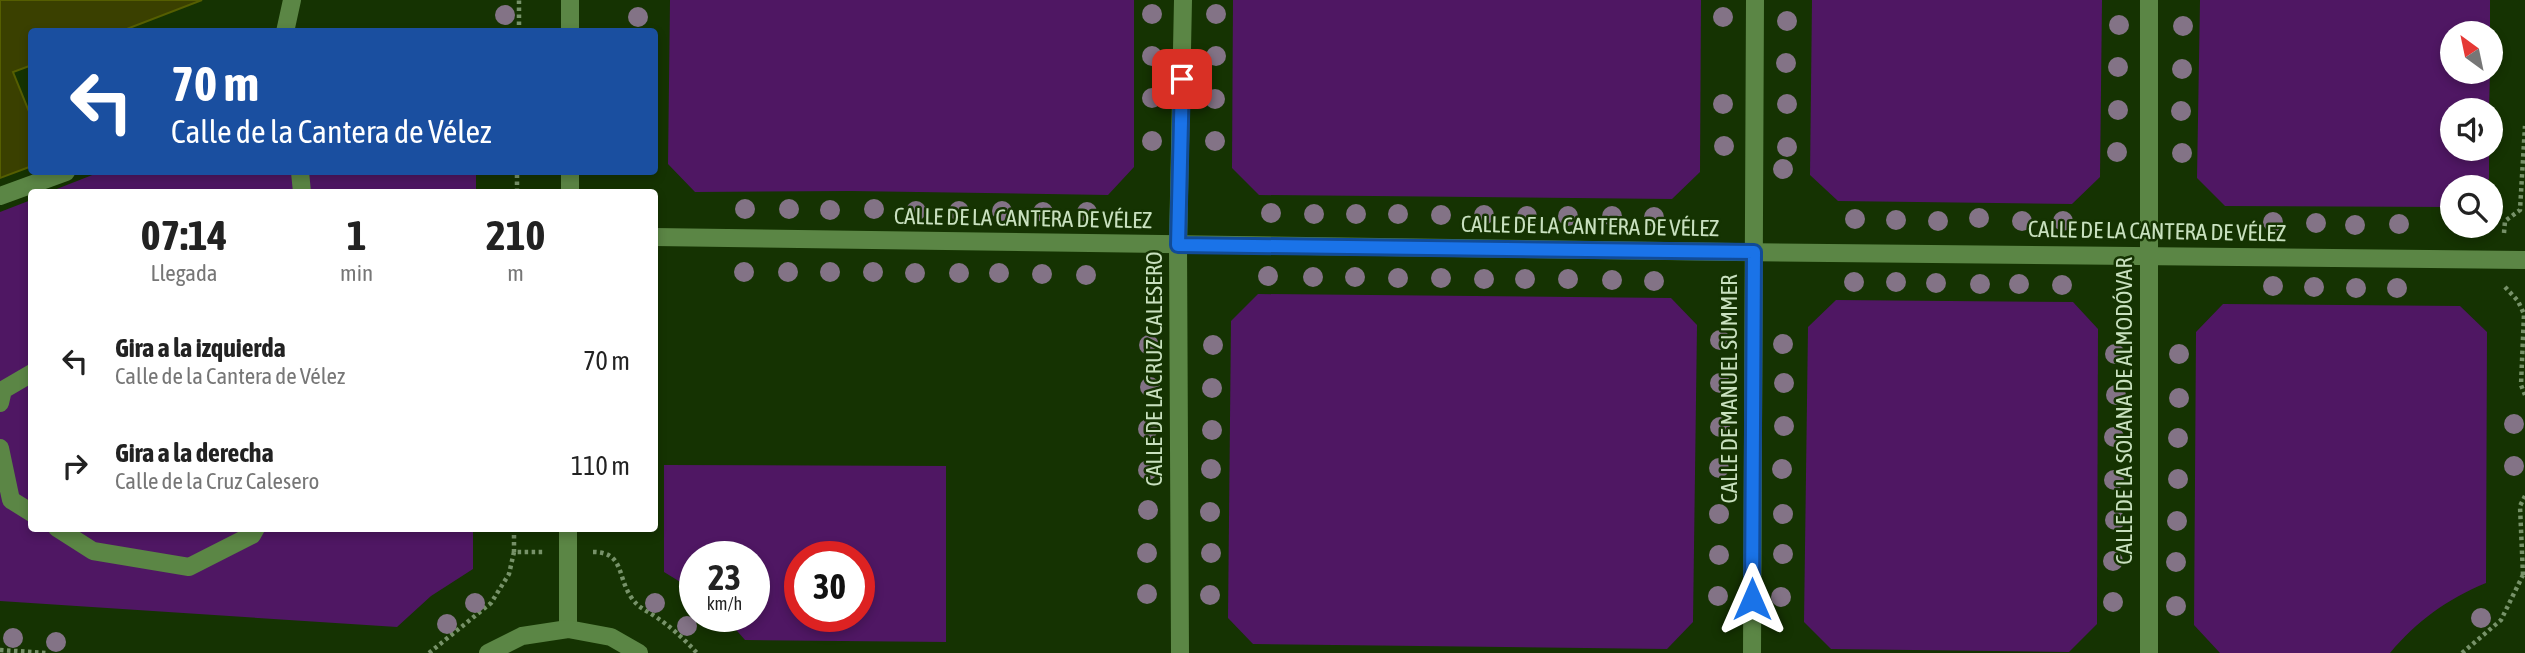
<!DOCTYPE html>
<html lang="es">
<meta charset="utf-8">
<style>
body{margin:0;font-family:"Asap Condensed",sans-serif;background:#f6f6f6;color:#222;height:100vh;display:flex;flex-direction:column;font-size:26px;white-space:nowrap}
*{box-sizing:border-box;margin:0}
p{font-size:23px;color:#767676}
.icon{flex:none;width:38px;height:38px;fill:none;stroke:currentColor;stroke-width:2;stroke-linecap:round;stroke-linejoin:round}
.map{position:relative;flex:1;overflow:hidden}
.panel{position:absolute;left:28px;top:189px;width:630px;height:343px;display:flex;flex-direction:column;background:#fff;border-radius:7px;box-shadow:0 4px 10px #0003}
.panel>*{flex:none}
.top-card{position:absolute;left:28px;top:28px;width:630px;height:147px;border-radius:7px;box-shadow:0 4px 10px #0003;background:#1a4fa0;color:#fff;overflow:hidden}
.needle{width:46px;rotate:327deg}
.tools{position:absolute;left:2440px;top:21px;display:grid;gap:14px}
.tools a{display:grid;place-items:center;width:63px;height:63px;border-radius:50%;background:#fff;box-shadow:0 4px 10px #0003;font-size:35px}
.speed{position:absolute;left:679px;top:541px;display:flex;gap:14px;font-size:35px;font-weight:700;text-align:center}
.speed>*{display:grid;place-content:center;width:91px;height:91px;border-radius:50%;background:#fff;box-shadow:0 4px 10px #0003;line-height:1}
.speed small{font-size:18px;font-weight:400}
.speed .limit{border:10px solid #d22;background:#fff;color:#111}
.pin{position:absolute;display:grid;place-items:center;width:60px;height:60px;color:#fff;margin:-30px;border-radius:14px;box-shadow:0 4px 10px #0006}
.me{position:absolute;width:77px;margin:-38px;rotate:0deg;stroke-linejoin:round;filter:drop-shadow(0 0 5px #0008)}
.turn{display:flex;align-items:center;gap:24px;height:147px;padding:0 28px;font-size:32px}
.turn .icon{width:91px;height:91px;stroke-width:2.5}
.turn b{display:block;font-size:49px;line-height:60px}
.eta{display:flex;justify-content:space-evenly;align-items:center;height:119px;text-align:center}
.eta b{font-size:42px;font-weight:700;line-height:49px}
ul{padding:0;list-style:none}
li{display:flex;align-items:center;gap:21px;height:105px;padding:0 28px}
li div{flex:1}
li b{display:block;font-size:26px}
li em{font-style:normal}
.map>svg:first-child{display:block}
.green{fill:#4f1763;fill-rule:evenodd}
.building{fill:#3a4000;stroke:#555e01;stroke-width:2}
.lines{fill:none;stroke-linecap:round;stroke-linejoin:round}
.path{stroke:#779269;stroke-width:4.5;stroke-dasharray:3.5 3.5;stroke-linecap:butt}
.lane{stroke:#5b8645;stroke-width:18}
.street{stroke:#5b8645;stroke-width:18}
.secondary{stroke:#5b8645;stroke-width:18}
.tree{fill:#837386}
.route-casing{stroke:#114b97;stroke-width:18}
.route{stroke:#1a73e8;stroke-width:12}
.labels{text-anchor:middle;stroke-width:5;stroke-linejoin:round;paint-order:stroke}
.street-label{font-size:23px;fill:#c9e1bf;stroke:#153302}
</style>
<div class="map">
<svg width="2525" height="653" viewBox="0 0 2525 653">
<rect width="100%" height="100%" fill="#153302"/>
<g class="green">
<path d="M670 0H1134V167L1108 195 851 191 695 192 668 164Z"/>
<path d="M1233 0H1701L1700 172 1672 199 1259 195 1232 168Z"/>
<path d="M1812 0H2102L2100 177 2072 204 1838 201 1810 175Z"/>
<path d="M2200 0H2490V33H2452V72H2490L2489 110H2452V149H2489V179L2481 187H2452V207L2225 206 2197 178Z"/>
<path d="M100 172H476V192H49Z"/>
<path d="M31 200 32 528 473 529V569L431 596 397 627 0 601V212Z"/>
<path d="M1258 294 1671 298 1697 325 1693 622 1667 649 1253 644 1228 618 1231 321Z"/>
<path d="M1836 300 2073 302 2098 329 2097 624 2069 652 1831 649 1804 622 1808 327Z"/>
<path d="M2223 304 2460 306 2487 332 2486 583C2447 599 2417 621 2390 653H2220L2194 625 2196 332Z"/>
<path d="M664 465 946 466V642L745 640 724 616H754V556H695V591L664 572ZM800 556H859V616H800Z"/>
</g>
<path class="building" d="M0 0H202L119 32H32V65L13 72 32 119V166L0 178Z"/>
<g class="lines">
<g class="path">
<path d="M519 32V0"/>
<path d="M517 192V172"/>
<path d="M2504 233 2505 221 2520 210 2525 126"/>
<path d="M2505 287 2518 301 2524 314 2521 385 2525 395"/>
<path d="M514 528V552"/>
<path d="M593 552C624 552 617 576 631 597 638 608 646 610 656 617 671 627 685 640 697 653"/>
<path d="M2523 575 2520 506 2525 496"/>
<path d="M0 650 47 653"/>
<path d="M429 653 491 603 509 574 514 552H543"/>
<path d="M2462 653 2501 620 2523 575H2525"/>
</g>
<g class="lane">
<path d="M285 32 292 0"/>
<path d="M300 172 302 192"/>
<path d="M0 196 66 172"/>
<path d="M0 403 3 390 32 373"/>
<path d="M0 448 11 500 32 513"/>
<path d="M57 528 93 551 189 567 252 535 256 528"/>
</g>
<g class="street">
<path d="M654 237 1735 252 2525 260"/>
<path d="M1180 653 1178 245 1183 0"/>
<path d="M1752 653 1755 0"/>
<path d="M2149 653V0"/>
</g>
<g class="secondary">
<path d="M570 32V0"/>
<path d="M570 172V192"/>
<path d="M568 629V528"/>
<path d="M488 653 522 636 568 629 611 637 639 653"/>
</g>
</g>
<g class="tree">
<circle cx="1152" cy="14" r="10"/>
<circle cx="1216" cy="14" r="10"/>
<circle cx="505" cy="15" r="10"/>
<circle cx="638" cy="17" r="10"/>
<circle cx="1723" cy="17" r="10"/>
<circle cx="1787" cy="21" r="10"/>
<circle cx="2119" cy="25" r="10"/>
<circle cx="2183" cy="26" r="10"/>
<circle cx="1152" cy="56" r="10"/>
<circle cx="1216" cy="56" r="10"/>
<circle cx="1786" cy="63" r="10"/>
<circle cx="2118" cy="67" r="10"/>
<circle cx="2182" cy="69" r="10"/>
<circle cx="1152" cy="98" r="10"/>
<circle cx="1215" cy="99" r="10"/>
<circle cx="1723" cy="104" r="10"/>
<circle cx="1787" cy="104" r="10"/>
<circle cx="2118" cy="110" r="10"/>
<circle cx="2181" cy="111" r="10"/>
<circle cx="1152" cy="141" r="10"/>
<circle cx="1215" cy="141" r="10"/>
<circle cx="1724" cy="146" r="10"/>
<circle cx="1787" cy="147" r="10"/>
<circle cx="2117" cy="152" r="10"/>
<circle cx="2182" cy="153" r="10"/>
<circle cx="1783" cy="169" r="10"/>
<circle cx="745" cy="209" r="10"/>
<circle cx="789" cy="209" r="10"/>
<circle cx="874" cy="209" r="10"/>
<circle cx="830" cy="210" r="10"/>
<circle cx="916" cy="211" r="10"/>
<circle cx="959" cy="211" r="10"/>
<circle cx="1002" cy="211" r="10"/>
<circle cx="1043" cy="212" r="10"/>
<circle cx="1087" cy="212" r="10"/>
<circle cx="1271" cy="213" r="10"/>
<circle cx="1314" cy="214" r="10"/>
<circle cx="1356" cy="214" r="10"/>
<circle cx="1398" cy="214" r="10"/>
<circle cx="1441" cy="215" r="10"/>
<circle cx="1484" cy="215" r="10"/>
<circle cx="1527" cy="216" r="10"/>
<circle cx="1568" cy="216" r="10"/>
<circle cx="1612" cy="216" r="10"/>
<circle cx="1654" cy="217" r="10"/>
<circle cx="1979" cy="218" r="10"/>
<circle cx="1855" cy="219" r="10"/>
<circle cx="1896" cy="220" r="10"/>
<circle cx="1938" cy="221" r="10"/>
<circle cx="2022" cy="221" r="10"/>
<circle cx="2063" cy="221" r="10"/>
<circle cx="2273" cy="222" r="10"/>
<circle cx="2316" cy="223" r="10"/>
<circle cx="2399" cy="224" r="10"/>
<circle cx="2355" cy="225" r="10"/>
<circle cx="744" cy="272" r="10"/>
<circle cx="788" cy="272" r="10"/>
<circle cx="830" cy="272" r="10"/>
<circle cx="873" cy="272" r="10"/>
<circle cx="915" cy="273" r="10"/>
<circle cx="959" cy="273" r="10"/>
<circle cx="999" cy="273" r="10"/>
<circle cx="1042" cy="274" r="10"/>
<circle cx="1086" cy="275" r="10"/>
<circle cx="1268" cy="276" r="10"/>
<circle cx="1313" cy="277" r="10"/>
<circle cx="1355" cy="277" r="10"/>
<circle cx="1398" cy="278" r="10"/>
<circle cx="1441" cy="278" r="10"/>
<circle cx="1484" cy="279" r="10"/>
<circle cx="1525" cy="279" r="10"/>
<circle cx="1568" cy="279" r="10"/>
<circle cx="1612" cy="280" r="10"/>
<circle cx="1654" cy="281" r="10"/>
<circle cx="1854" cy="282" r="10"/>
<circle cx="1896" cy="282" r="10"/>
<circle cx="1936" cy="283" r="10"/>
<circle cx="1980" cy="284" r="10"/>
<circle cx="2019" cy="284" r="10"/>
<circle cx="2062" cy="285" r="10"/>
<circle cx="2273" cy="286" r="10"/>
<circle cx="2314" cy="287" r="10"/>
<circle cx="2356" cy="288" r="10"/>
<circle cx="2397" cy="288" r="10"/>
<circle cx="1720" cy="340" r="10"/>
<circle cx="1783" cy="344" r="10"/>
<circle cx="1149" cy="345" r="10"/>
<circle cx="1213" cy="345" r="10"/>
<circle cx="2115" cy="354" r="10"/>
<circle cx="2179" cy="354" r="10"/>
<circle cx="1720" cy="383" r="10"/>
<circle cx="1784" cy="383" r="10"/>
<circle cx="1150" cy="387" r="10"/>
<circle cx="1212" cy="388" r="10"/>
<circle cx="2116" cy="395" r="10"/>
<circle cx="2179" cy="398" r="10"/>
<circle cx="2514" cy="424" r="10"/>
<circle cx="1784" cy="426" r="10"/>
<circle cx="1720" cy="427" r="10"/>
<circle cx="1148" cy="429" r="10"/>
<circle cx="1212" cy="430" r="10"/>
<circle cx="2114" cy="437" r="10"/>
<circle cx="2178" cy="438" r="10"/>
<circle cx="2514" cy="466" r="10"/>
<circle cx="1719" cy="468" r="10"/>
<circle cx="1211" cy="469" r="10"/>
<circle cx="1782" cy="469" r="10"/>
<circle cx="1148" cy="470" r="10"/>
<circle cx="2178" cy="479" r="10"/>
<circle cx="2114" cy="480" r="10"/>
<circle cx="1148" cy="510" r="10"/>
<circle cx="1210" cy="512" r="10"/>
<circle cx="1719" cy="514" r="10"/>
<circle cx="1783" cy="514" r="10"/>
<circle cx="2115" cy="520" r="10"/>
<circle cx="2177" cy="521" r="10"/>
<circle cx="1147" cy="553" r="10"/>
<circle cx="1211" cy="553" r="10"/>
<circle cx="1783" cy="554" r="10"/>
<circle cx="1719" cy="555" r="10"/>
<circle cx="2113" cy="561" r="10"/>
<circle cx="2176" cy="562" r="10"/>
<circle cx="1147" cy="594" r="10"/>
<circle cx="1210" cy="595" r="10"/>
<circle cx="1718" cy="596" r="10"/>
<circle cx="1781" cy="597" r="10"/>
<circle cx="2113" cy="602" r="10"/>
<circle cx="475" cy="603" r="10"/>
<circle cx="655" cy="603" r="10"/>
<circle cx="2176" cy="606" r="10"/>
<circle cx="2481" cy="618" r="10"/>
<circle cx="447" cy="624" r="10"/>
<circle cx="687" cy="626" r="10"/>
<circle cx="13" cy="638" r="10"/>
<circle cx="56" cy="642" r="10"/>
</g>
<g class="lines">
<defs>
<path id="route" d="M1182 79 1178 245 1754 252 1752 599"/>
</defs>
<use href="#route" class="route-casing"/>
<use href="#route" class="route"/>
</g>
<g class="labels">
<g class="street-label">
<text transform="translate(1023 218) rotate(1)" y="8">CALLE DE LA CANTERA DE VÉLEZ</text>
<text transform="translate(1590 226) rotate(1)" y="8">CALLE DE LA CANTERA DE VÉLEZ</text>
<text transform="translate(2157 231) rotate(1)" y="8">CALLE DE LA CANTERA DE VÉLEZ</text>
<text transform="translate(1154 369) rotate(-90)" y="8">CALLE DE LA CRUZ CALESERO</text>
<text transform="translate(1729 389) rotate(-90)" y="8">CALLE DE MANUEL SUMMER</text>
<text transform="translate(2124 411) rotate(-90)" y="8">CALLE DE LA SOLANA DE ALMODÓVAR</text>
</g>
</g>
</svg>
<div class="tools">
<a><svg class="needle" viewBox="-14 -14 28 28"><path d="M0-13l5 13h-10z" fill="#e53935"/><path d="M0 13l5-13h-10z" fill="#767676"/></svg></a>
<a><svg class="icon" aria-label="sound" viewBox="0 0 24 24"><path d="M4 9h4l5-4v14l-5-4H4zM17 9q2 3 0 6"/></svg></a>
<a><svg class="icon" aria-label="search" viewBox="0 0 24 24"><circle cx="10" cy="10" r="6"/><path d="M15 15l6 6"/></svg></a>
</div>
<div class="speed"><div>23<small>km/h</small></div><div class="limit">30</div></div>
<div class="pin" style="left:1182px;top:79px;background:#d93025"><svg class="icon" aria-label="arrive" viewBox="0 0 24 24"><path d="M6 21V4h12l-3 4 3 4H6"/></svg></div>
<svg class="me" style="left:1752px;top:599px" viewBox="-20 -20 40 40"><path d="M0-17L14 15 0 8-14 15z" fill="#1a73e8" stroke="#fff" stroke-width="4"/></svg>
<div class="top-card">
<div class="turn"><svg class="icon" aria-label="left" viewBox="0 0 24 24"><path d="M17 20v-9H6M10 6l-5 5 5 5"/></svg><div><b>70 m</b>Calle de la Cantera de Vélez</div></div>
</div>
<section class="panel">
<div class="eta">
<div><b>07:14</b><p>Llegada</p></div>
<div><b>1</b><p>min</p></div>
<div><b>210</b><p>m</p></div>
</div>
<ul>
<li><svg class="icon" aria-label="left" viewBox="0 0 24 24"><path d="M17 20v-9H6M10 6l-5 5 5 5"/></svg><div><b>Gira a la izquierda</b><p>Calle de la Cantera de Vélez</p></div><em>70 m</em></li>
<li><svg class="icon" aria-label="right" viewBox="0 0 24 24"><path d="M7 20v-9h11M14 6l5 5-5 5"/></svg><div><b>Gira a la derecha</b><p>Calle de la Cruz Calesero</p></div><em>110 m</em></li>
</ul>
</section>
</div>
